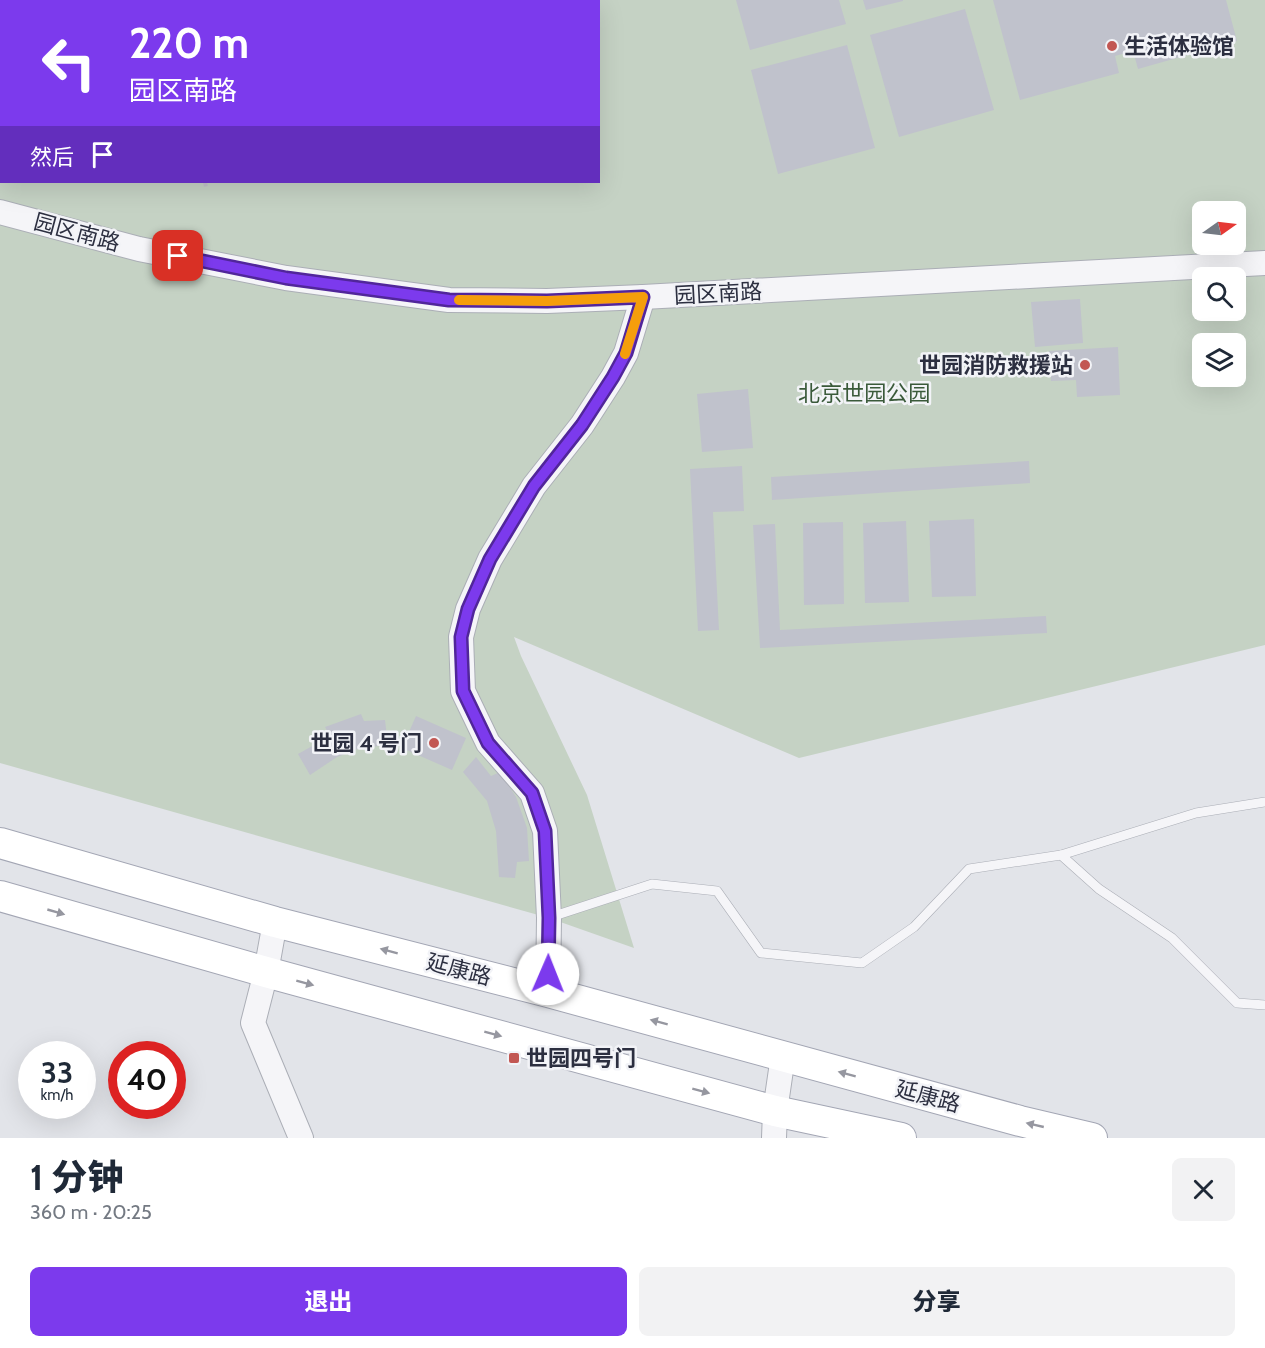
<!DOCTYPE html>
<html lang="zh">
<meta charset="utf-8">
<style>
body{margin:0;font-family:Cabin,"Noto Sans SC",sans-serif;background:#f2f2f3;color:#1f2937;height:100vh;display:flex;flex-direction:column;font-size:22px;white-space:nowrap}
*{box-sizing:border-box;margin:0}
p{font-size:20px;color:#747a83}
.icon{flex:none;width:33px;height:33px;fill:none;stroke:currentColor;stroke-width:2;stroke-linecap:round;stroke-linejoin:round}
.map{position:relative;height:1138px;overflow:hidden}
.details{display:flex;flex-direction:column;background:#fff;flex:1}
.details>*{flex:none}
.guide{position:absolute;left:0px;top:0px;width:600px;height:183px;box-shadow:0 6px 24px #0002;background:#7c3aed;color:#fff;overflow:hidden}
.needle{width:39px;rotate:76deg}
.buttons{position:absolute;left:1192px;top:201px;display:grid;gap:12px}
.buttons a{display:grid;place-items:center;width:54px;height:54px;border-radius:9px;background:#fff;box-shadow:0 6px 24px #0002;font-size:30px}
.speed{position:absolute;left:18px;top:1041px;display:flex;gap:12px;font-size:30px;font-weight:700;text-align:center}
.speed>*{display:grid;place-content:center;width:78px;height:78px;border-radius:50%;background:#fff;box-shadow:0 6px 24px #0002;line-height:1}
.speed small{font-size:15px;font-weight:400}
.speed .limit{border:9px solid #d22;background:#fff;color:#111}
.pin{position:absolute;display:grid;place-items:center;width:51px;height:51px;color:#fff;margin:-26px;border-radius:12px;box-shadow:0 3px 9px #0006}
.me{position:absolute;width:66px;margin:-33px;rotate:1deg;stroke-linejoin:round;filter:drop-shadow(0 0 4px #0008)}
.turn{display:flex;align-items:center;gap:21px;height:126px;padding:0 30px;font-size:27px}
.turn .icon{width:78px;height:78px;stroke-width:2.5}
.turn b{display:block;font-size:42px;line-height:51px}
.then{display:flex;align-items:center;height:57px;padding:0 30px;background:#0003;gap:12px;font-size:22px}
.round{display:grid;place-items:center;flex:none;width:63px;height:63px;border-radius:9px;background:#f2f2f3}
.headline{display:flex;align-items:center;justify-content:space-between;height:102px;padding:0 30px}
h1{font-size:36px;font-weight:800;line-height:45px}
.cta{display:flex;gap:12px;margin-top:auto;padding:12px 30px}
.cta a{flex:1;height:69px;border-radius:9px;background:#7c3aed;color:#fff;font-size:24px;font-weight:800;line-height:69px;text-align:center}
.cta a+a{background:#f2f2f3;color:#1f2937}
.map>svg:first-child{display:block}
.green{fill:#c5d2c4;fill-rule:evenodd}
.building{fill:#c0c2cc}
.lines{fill:none;stroke-linecap:round;stroke-linejoin:round}
.service-casing{stroke:#abaeb6;stroke-width:10}
.tertiary-casing{stroke:#abaeb6;stroke-width:26}
.primary-casing{stroke:#a3a6b4;stroke-width:32}
.path{stroke:#c1c2c8;stroke-width:4;stroke-dasharray:4.5 4.5;stroke-linecap:butt}
.service{stroke:#f5f5f8;stroke-width:9}
.tertiary{stroke:#f5f5f8;stroke-width:24}
.primary{stroke:#fff;stroke-width:30}
.oneway{fill:#9697a0}
.route-casing{stroke:#51269a;stroke-width:15}
.route{stroke:#7c3aed;stroke-width:10}
.slow{stroke:#f59e0b;stroke-width:10}
.poi-dot{fill:#c25753;stroke:#f2f3f7;stroke-width:2}
.labels{text-anchor:middle;stroke-width:5;stroke-linejoin:round;paint-order:stroke}
.poi-label{font-size:22px;font-weight:bold;fill:#2c2f40;stroke:#f2f3f7;text-anchor:start}
.street-label{font-size:22px;fill:#2c2f40;stroke:#f2f3f7}
.park-label{font-size:22px;fill:#3a5a3a;stroke:#f2f3f7}
</style>
<div class="map">
<svg width="1265" height="1138" viewBox="0 0 1265 1138">
<rect width="100%" height="100%" fill="#e2e4e9"/>
<path class="green" d="M0 0H1265V645L799 758 514 637 521 656 587 795 634 948 549 918 0 763ZM2 2H598V182H2ZM1203 212H1236V244H1203ZM1203 278H1236V310H1203ZM1203 344H1236V376H1203Z"/>
<g class="building">
<path d="M736 0H839L846 24 750 50Z"/>
<path d="M863 0H903V1L866 10Z"/>
<path d="M993 0H1226L1237 41 1138 69 1133 51 1115 56 1119 73 1020 100Z"/>
<path d="M965 9 994 110 899 137 870 35Z"/>
<path d="M847 45 875 148 778 174 751 70Z"/>
<path d="M1080 299 1083 343 1035 347 1031 302Z"/>
<path d="M1118 347 1120 395 1077 397 1076 380 1051 381 1049 351Z"/>
<path d="M748 389 753 448 702 452 697 394Z"/>
<path d="M1029 461 1030 483 772 500 771 477Z"/>
<path d="M742 466 744 511 713 512 719 630 698 631 690 469Z"/>
<path d="M974 519 976 596 932 597 929 521Z"/>
<path d="M906 521 909 602 865 603 863 523Z"/>
<path d="M843 522 844 604 804 605 803 523Z"/>
<path d="M775 524 780 630 1046 616 1047 633 760 648 753 525Z"/>
<path d="M361 714 364 721 385 720 388 745 360 748 337 757 310 775 298 754 330 736 325 727Z"/>
<path d="M416 716 466 738 452 770 402 748Z"/>
<path d="M476 757 491 776 500 772 516 797 527 828 529 861 517 862 515 878 499 877 496 831 487 801 463 772Z"/>
</g>
<g class="lines">
<defs>
<g id="service">
<path d="M1061 855 1099 889 1172 938 1237 1003 1265 1005"/>
<path d="M551 917 652 884 717 891 761 953 862 963 914 927 969 869 1061 855 1196 813 1265 802"/>
</g>
<g id="tertiary">
<path d="M0 212 139 249 286 278 449 300 547 301 643 297 1265 263"/>
<path d="M275 922 266 972 253 1023 301 1138"/>
<path d="M548 992 549 918 545 831 532 793 488 743 463 691 461 637 468 609 490 559 534 486 582 425 613 377 626 353 643 297"/>
<path d="M774 1138 775 1111 783 1056"/>
</g>
<g id="primary">
<path d="M0 843 275 922 548 992 1020 1121 1092 1138"/>
<path d="M0 896 266 972 775 1111 901 1138"/>
</g>
</defs>
<use href="#service" class="service-casing"/>
<use href="#tertiary" class="tertiary-casing"/>
<use href="#primary" class="primary-casing"/>
<path class="path" d="M205 182 206 187"/>
<use href="#service" class="service"/>
<use href="#tertiary" class="tertiary"/>
<use href="#primary" class="primary"/>
</g>
<defs><path id="oneway-solid" d="M-6-.8H1V-3.2L6.5 0L1 3.2V.8H-6Z" transform="scale(1.5)"/></defs>
<g class="oneway">
<use href="#oneway-solid" transform="translate(56 912) rotate(16)"/>
<use href="#oneway-solid" transform="translate(389 951) rotate(-165)"/>
<use href="#oneway-solid" transform="translate(305 983) rotate(15)"/>
<use href="#oneway-solid" transform="translate(659 1022) rotate(-165)"/>
<use href="#oneway-solid" transform="translate(493 1034) rotate(15)"/>
<use href="#oneway-solid" transform="translate(847 1074) rotate(-165)"/>
<use href="#oneway-solid" transform="translate(701 1091) rotate(15)"/>
<use href="#oneway-solid" transform="translate(1035 1125) rotate(-167)"/>
</g>
<g class="lines">
<defs>
<path id="route" d="M178 256 286 278 449 300 547 301 643 297 626 353 613 377 582 425 534 486 490 559 468 609 461 637 463 691 488 743 532 793 545 831 549 918 548 974"/>
</defs>
<use href="#route" class="route-casing"/>
<use href="#route" class="route"/>
<path class="slow" d="M459 300 547 301 643 297 625 354"/>
</g>
<g class="poi-dot">
<circle cx="1112" cy="46" r="6"/>
<circle cx="1085" cy="365" r="6"/>
<circle cx="434" cy="743" r="6"/>
<rect x="508" y="1052" width="12" height="12" rx="3"/>
</g>
<g class="labels">
<g class="poi-label">
<text x="1124" y="54">生活体验馆</text>
<text x="1073" y="373" text-anchor="end">世园消防救援站</text>
<text x="422" y="751" text-anchor="end">世园 4 号门</text>
<text x="526" y="1066">世园四号门</text>
</g>
<g class="street-label">
<text transform="translate(77 232) rotate(15)" y="8">园区南路</text>
<text transform="translate(718 293) rotate(-3)" y="8">园区南路</text>
<text transform="translate(459 969) rotate(15)" y="8">延康路</text>
<text transform="translate(928 1096) rotate(15)" y="8">延康路</text>
</g>
<g class="park-label">
<text x="864" y="401">北京世园公园</text>
</g>
</g>
</svg>
<div class="buttons">
<a><svg class="needle" viewBox="-14 -14 28 28"><path d="M0-13l5 13h-10z" fill="#e53935"/><path d="M0 13l5-13h-10z" fill="#747a83"/></svg></a>
<a><svg class="icon" aria-label="search" viewBox="0 0 24 24"><circle cx="10" cy="10" r="6"/><path d="M15 15l6 6"/></svg></a>
<a><svg class="icon" aria-label="layers" viewBox="0 0 24 24"><path d="M12 4l9 5-9 5-9-5zM3 14l9 5 9-5"/></svg></a>
</div>
<div class="speed"><div>33<small>km/h</small></div><div class="limit">40</div></div>
<div class="pin" style="left:178px;top:256px;background:#d93025"><svg class="icon" aria-label="arrive" viewBox="0 0 24 24"><path d="M6 21V4h12l-3 4 3 4H6"/></svg></div>
<svg class="me" style="left:548px;top:974px" viewBox="-20 -20 40 40"><circle r="19" fill="#fff"/><path d="M0-13L10 11 0 6-10 11z" fill="#7c3aed"/></svg>
<div class="guide">
<div class="turn"><svg class="icon" aria-label="left" viewBox="0 0 24 24"><path d="M17 20v-9H6M10 6l-5 5 5 5"/></svg><div><b>220 m</b>园区南路</div></div>
<div class="then">然后<svg class="icon" aria-label="arrive" viewBox="0 0 24 24"><path d="M6 21V4h12l-3 4 3 4H6"/></svg></div>
</div>
</div>
<section class="details">
<div class="headline"><div><h1>1 分钟</h1><p>360 m · 20:25</p></div><a class="round"><svg class="icon" aria-label="close" viewBox="0 0 24 24"><path d="M6 6l12 12M18 6L6 18"/></svg></a></div>
<div class="cta"><a>退出</a><a>分享</a></div>
</section>
